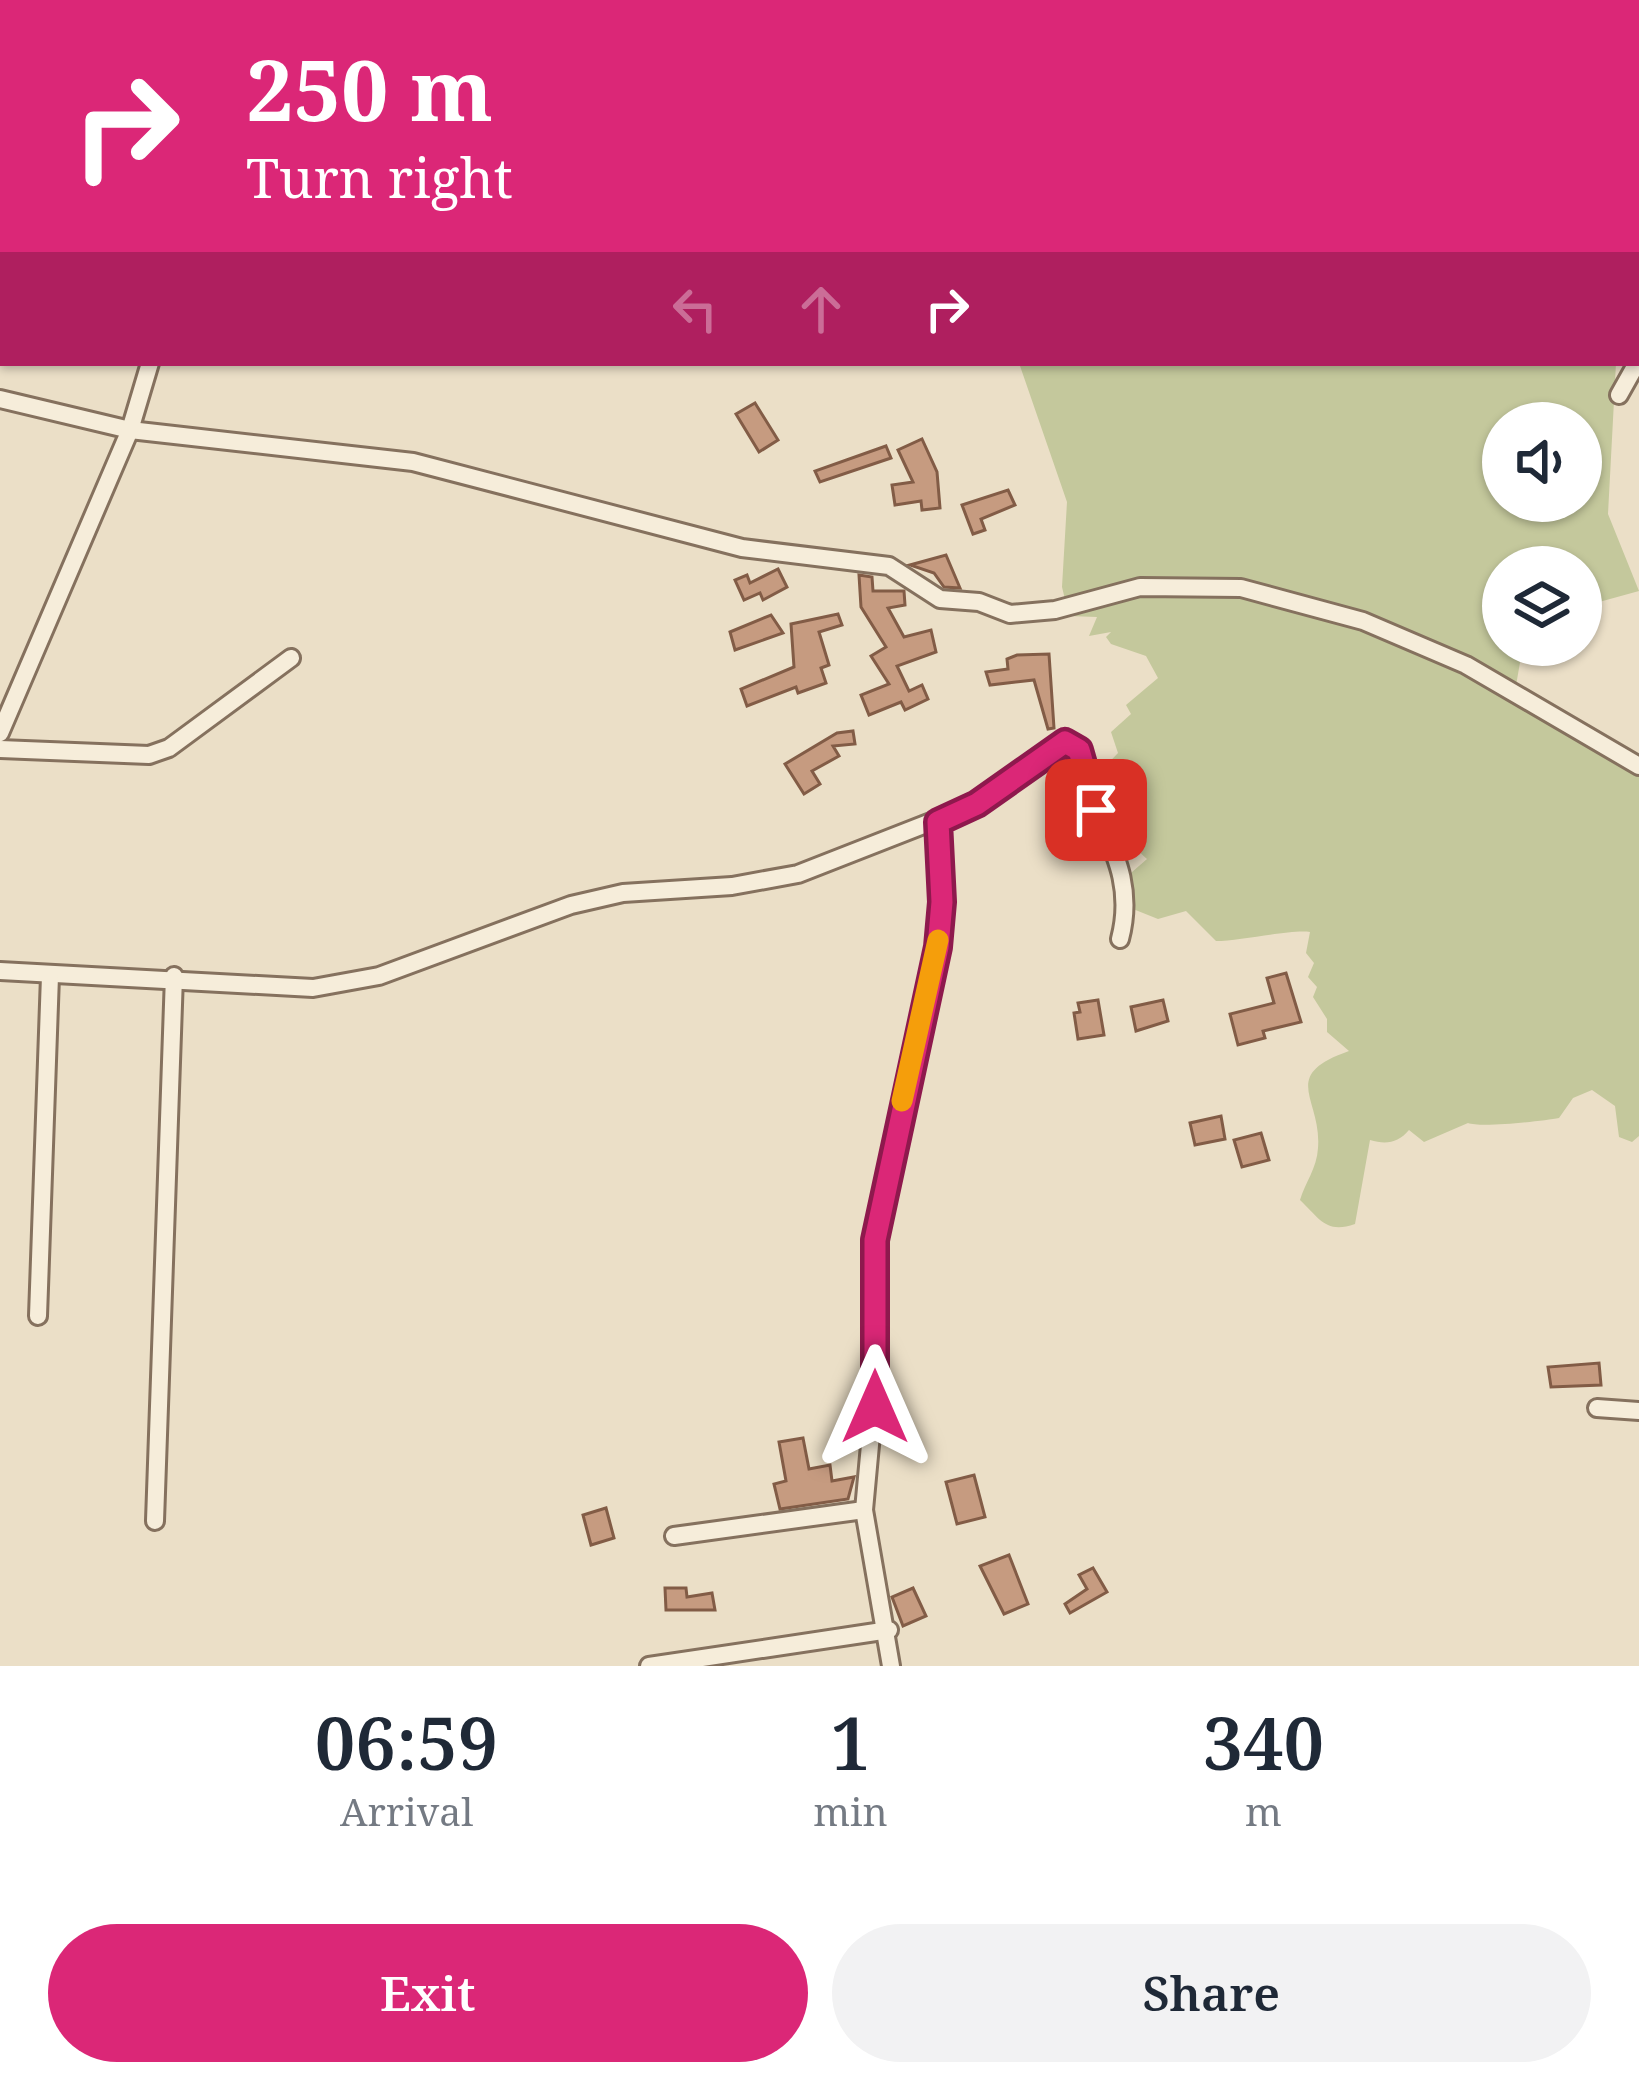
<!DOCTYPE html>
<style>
body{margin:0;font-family:"Noto Serif",serif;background:#f2f2f3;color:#1f2937;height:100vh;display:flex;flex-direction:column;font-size:45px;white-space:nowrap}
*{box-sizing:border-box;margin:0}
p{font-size:39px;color:#747a83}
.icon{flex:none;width:66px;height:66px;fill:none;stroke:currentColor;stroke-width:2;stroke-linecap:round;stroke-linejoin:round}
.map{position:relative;height:1666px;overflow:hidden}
.sheet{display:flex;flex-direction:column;background:#fff;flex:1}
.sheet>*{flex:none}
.guide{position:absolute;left:0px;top:0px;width:1641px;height:366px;box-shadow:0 3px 9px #0004;background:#db2777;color:#fff;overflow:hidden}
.controls{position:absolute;left:1482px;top:402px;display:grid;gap:24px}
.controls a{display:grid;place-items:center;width:120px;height:120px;border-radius:50%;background:#fff;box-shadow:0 3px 9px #0004;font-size:60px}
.pin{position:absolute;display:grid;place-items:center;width:102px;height:102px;color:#fff;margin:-51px;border-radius:24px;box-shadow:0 6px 18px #0006}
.me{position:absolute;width:132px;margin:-66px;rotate:0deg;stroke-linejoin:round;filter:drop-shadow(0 0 9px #0008)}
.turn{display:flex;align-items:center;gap:42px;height:252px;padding:0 48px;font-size:54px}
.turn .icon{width:156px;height:156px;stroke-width:2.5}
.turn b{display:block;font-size:84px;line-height:102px}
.lanes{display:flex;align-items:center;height:114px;padding:0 48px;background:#0003;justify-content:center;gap:60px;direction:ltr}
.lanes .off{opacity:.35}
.eta{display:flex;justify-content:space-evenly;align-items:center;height:204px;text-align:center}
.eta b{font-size:72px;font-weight:600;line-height:84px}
.primary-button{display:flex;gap:24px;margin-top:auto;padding:24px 48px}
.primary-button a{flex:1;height:138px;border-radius:72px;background:#db2777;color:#fff;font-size:48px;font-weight:600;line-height:138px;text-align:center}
.primary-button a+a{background:#f2f2f3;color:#1f2937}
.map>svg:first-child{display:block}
.green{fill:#c4c89c;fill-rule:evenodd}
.building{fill:#c69b80;stroke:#825c46;stroke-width:3}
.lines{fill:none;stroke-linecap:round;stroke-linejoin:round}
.minor-casing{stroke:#85715e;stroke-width:22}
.path{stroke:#85715e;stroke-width:3;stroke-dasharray:9 6;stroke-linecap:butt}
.minor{stroke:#f6edda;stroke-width:16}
.route-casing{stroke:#8e194d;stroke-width:30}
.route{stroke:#db2777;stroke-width:21}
.slow{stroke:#f59e0b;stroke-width:21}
</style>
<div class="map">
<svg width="1639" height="1666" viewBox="0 0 1639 1666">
<rect width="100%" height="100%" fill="#ebdfc7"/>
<path class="green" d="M1019 363H1616L1608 514 1639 591 1581 607V567H1503V645H1523L1513 703 1639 776V1136L1632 1142 1619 1137 1615 1106 1592 1090 1573 1098 1559 1118C1543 1121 1481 1128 1468 1123L1424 1142 1409 1130C1398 1143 1386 1145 1370 1140L1355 1224C1326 1234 1320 1219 1300 1200 1305 1183 1317 1168 1318 1148 1322 1098 1278 1076 1349 1051L1327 1032V1019L1313 997 1317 987 1308 977 1314 963 1306 953 1310 932C1292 929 1240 941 1216 941L1186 911 1158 919 1128 907 1124 879 1147 859C1134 847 1123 835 1123 816L1135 805 1122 789 1107 795 1097 790 1094 778 1118 753 1111 732 1131 714 1126 705 1158 678 1146 656 1111 644 1106 637 1111 632 1089 636 1097 617 1069 616 1062 587 1067 502ZM1503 423H1581V501H1503Z"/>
<g class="building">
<path d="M755 403 778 440 759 452 736 414Z"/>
<path d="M922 439 937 472 940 508 922 510 921 501 895 505 892 485 913 482 898 450Z"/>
<path d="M886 446 891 458 820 482 815 471Z"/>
<path d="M1008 490 1015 505 981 519 985 530 973 534 962 505Z"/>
<path d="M946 555 960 588 944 587 934 573 910 565Z"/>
<path d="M778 569 787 587 763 600 760 593 744 600 735 580 747 575 750 583Z"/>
<path d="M859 575 872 577 873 591H904L905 605 888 608 904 637 931 630 936 652 897 666 909 691 922 685 928 699 905 710 901 702 869 715 861 695 889 684 871 656 886 647 861 607Z"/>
<path d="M838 614 842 625 819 632 829 665 821 668 826 683 798 693 796 687 747 706 741 689 794 667 791 624Z"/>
<path d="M771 615 783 633 735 650 730 632Z"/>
<path d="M1049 654 1054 728 1048 729 1034 680 990 685 986 672 1008 669 1007 659 1017 655Z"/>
<path d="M853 731 855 744 833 746 839 756 812 771 820 784 804 794 785 764 837 733Z"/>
<path d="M1286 973 1301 1022 1263 1031 1265 1038 1238 1045 1230 1014 1274 1003 1267 978Z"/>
<path d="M1098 1000 1104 1035 1078 1039 1074 1013 1080 1012 1078 1003Z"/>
<path d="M1163 1000 1168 1021 1136 1031 1131 1007Z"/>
<path d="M1221 1116 1225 1139 1195 1145 1190 1123Z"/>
<path d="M1261 1133 1269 1160 1242 1167 1234 1140Z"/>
<path d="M1599 1363 1601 1385 1551 1387 1548 1367Z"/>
<path d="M803 1438 809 1469 830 1465 832 1481 854 1477 848 1499 780 1509 774 1484 786 1481 779 1442Z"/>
<path d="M974 1475 985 1517 957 1524 946 1482Z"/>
<path d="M606 1508 614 1538 591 1545 583 1515Z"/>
<path d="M1009 1555 1028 1604 1004 1614 980 1566Z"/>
<path d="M1093 1568 1107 1592 1070 1613 1065 1604 1087 1589 1079 1575Z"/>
<path d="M665 1588H686L687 1597 712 1593 715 1610H666Z"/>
<path d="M913 1588 926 1616 903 1626 892 1597Z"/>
</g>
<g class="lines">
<defs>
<g id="minor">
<path d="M1298 0 1299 3"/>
<path d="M242 3V0"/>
<path d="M1377 3 1386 0"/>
<path d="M1619 395 1637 363"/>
<path d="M0 399 130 430 413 462 742 548 889 566 940 599 979 602 1010 614 1055 610 1140 587 1241 588 1363 621 1466 665 1639 766"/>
<path d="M0 733 130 430 150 363"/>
<path d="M0 749 149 755 169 748 291 658"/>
<path d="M0 971 313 988 379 976 571 905 623 893 732 886 798 874 977 804 1065 742 1079 750C1088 821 1140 863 1120 939"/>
<path d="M38 1316 50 976"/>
<path d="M1597 1408 1639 1411"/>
<path d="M155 1521 174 976"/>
<path d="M674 1536 864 1510"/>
<path d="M649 1666 889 1630"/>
<path d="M891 1666 864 1510 876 1380 875 1240 938 947 942 902 938 822"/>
</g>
</defs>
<use href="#minor" class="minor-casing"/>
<path class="path" d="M665 3V0"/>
<use href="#minor" class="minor"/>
</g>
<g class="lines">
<defs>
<path id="route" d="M875 1407V1240L938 947 942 902 938 822 977 804 1065 742 1079 750 1096 810"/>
</defs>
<use href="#route" class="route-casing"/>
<use href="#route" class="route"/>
<path class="slow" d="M902 1101 938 940"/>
</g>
</svg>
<div class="controls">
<a><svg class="icon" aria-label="sound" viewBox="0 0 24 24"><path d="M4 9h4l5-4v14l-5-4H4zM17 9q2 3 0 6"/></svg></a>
<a><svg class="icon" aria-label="layers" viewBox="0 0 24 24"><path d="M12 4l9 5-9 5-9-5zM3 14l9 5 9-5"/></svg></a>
</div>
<div class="pin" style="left:1096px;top:810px;background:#d93025"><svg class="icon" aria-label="arrive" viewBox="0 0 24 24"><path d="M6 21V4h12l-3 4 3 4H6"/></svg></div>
<svg class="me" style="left:875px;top:1407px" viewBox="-20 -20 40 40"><path d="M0-17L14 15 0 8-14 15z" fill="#db2777" stroke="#fff" stroke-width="4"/></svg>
<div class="guide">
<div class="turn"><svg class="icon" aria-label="right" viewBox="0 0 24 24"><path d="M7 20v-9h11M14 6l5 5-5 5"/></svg><div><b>250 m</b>Turn right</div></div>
<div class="lanes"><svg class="icon off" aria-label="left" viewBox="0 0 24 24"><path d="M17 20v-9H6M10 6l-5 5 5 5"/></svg><svg class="icon off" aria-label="ahead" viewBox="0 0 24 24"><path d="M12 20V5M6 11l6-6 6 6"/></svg><svg class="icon" aria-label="right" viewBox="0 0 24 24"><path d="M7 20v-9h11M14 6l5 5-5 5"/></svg></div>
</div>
</div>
<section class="sheet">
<div class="eta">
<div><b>06:59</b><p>Arrival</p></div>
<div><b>1</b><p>min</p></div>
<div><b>340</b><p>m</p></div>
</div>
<div class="primary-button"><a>Exit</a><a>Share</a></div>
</section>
